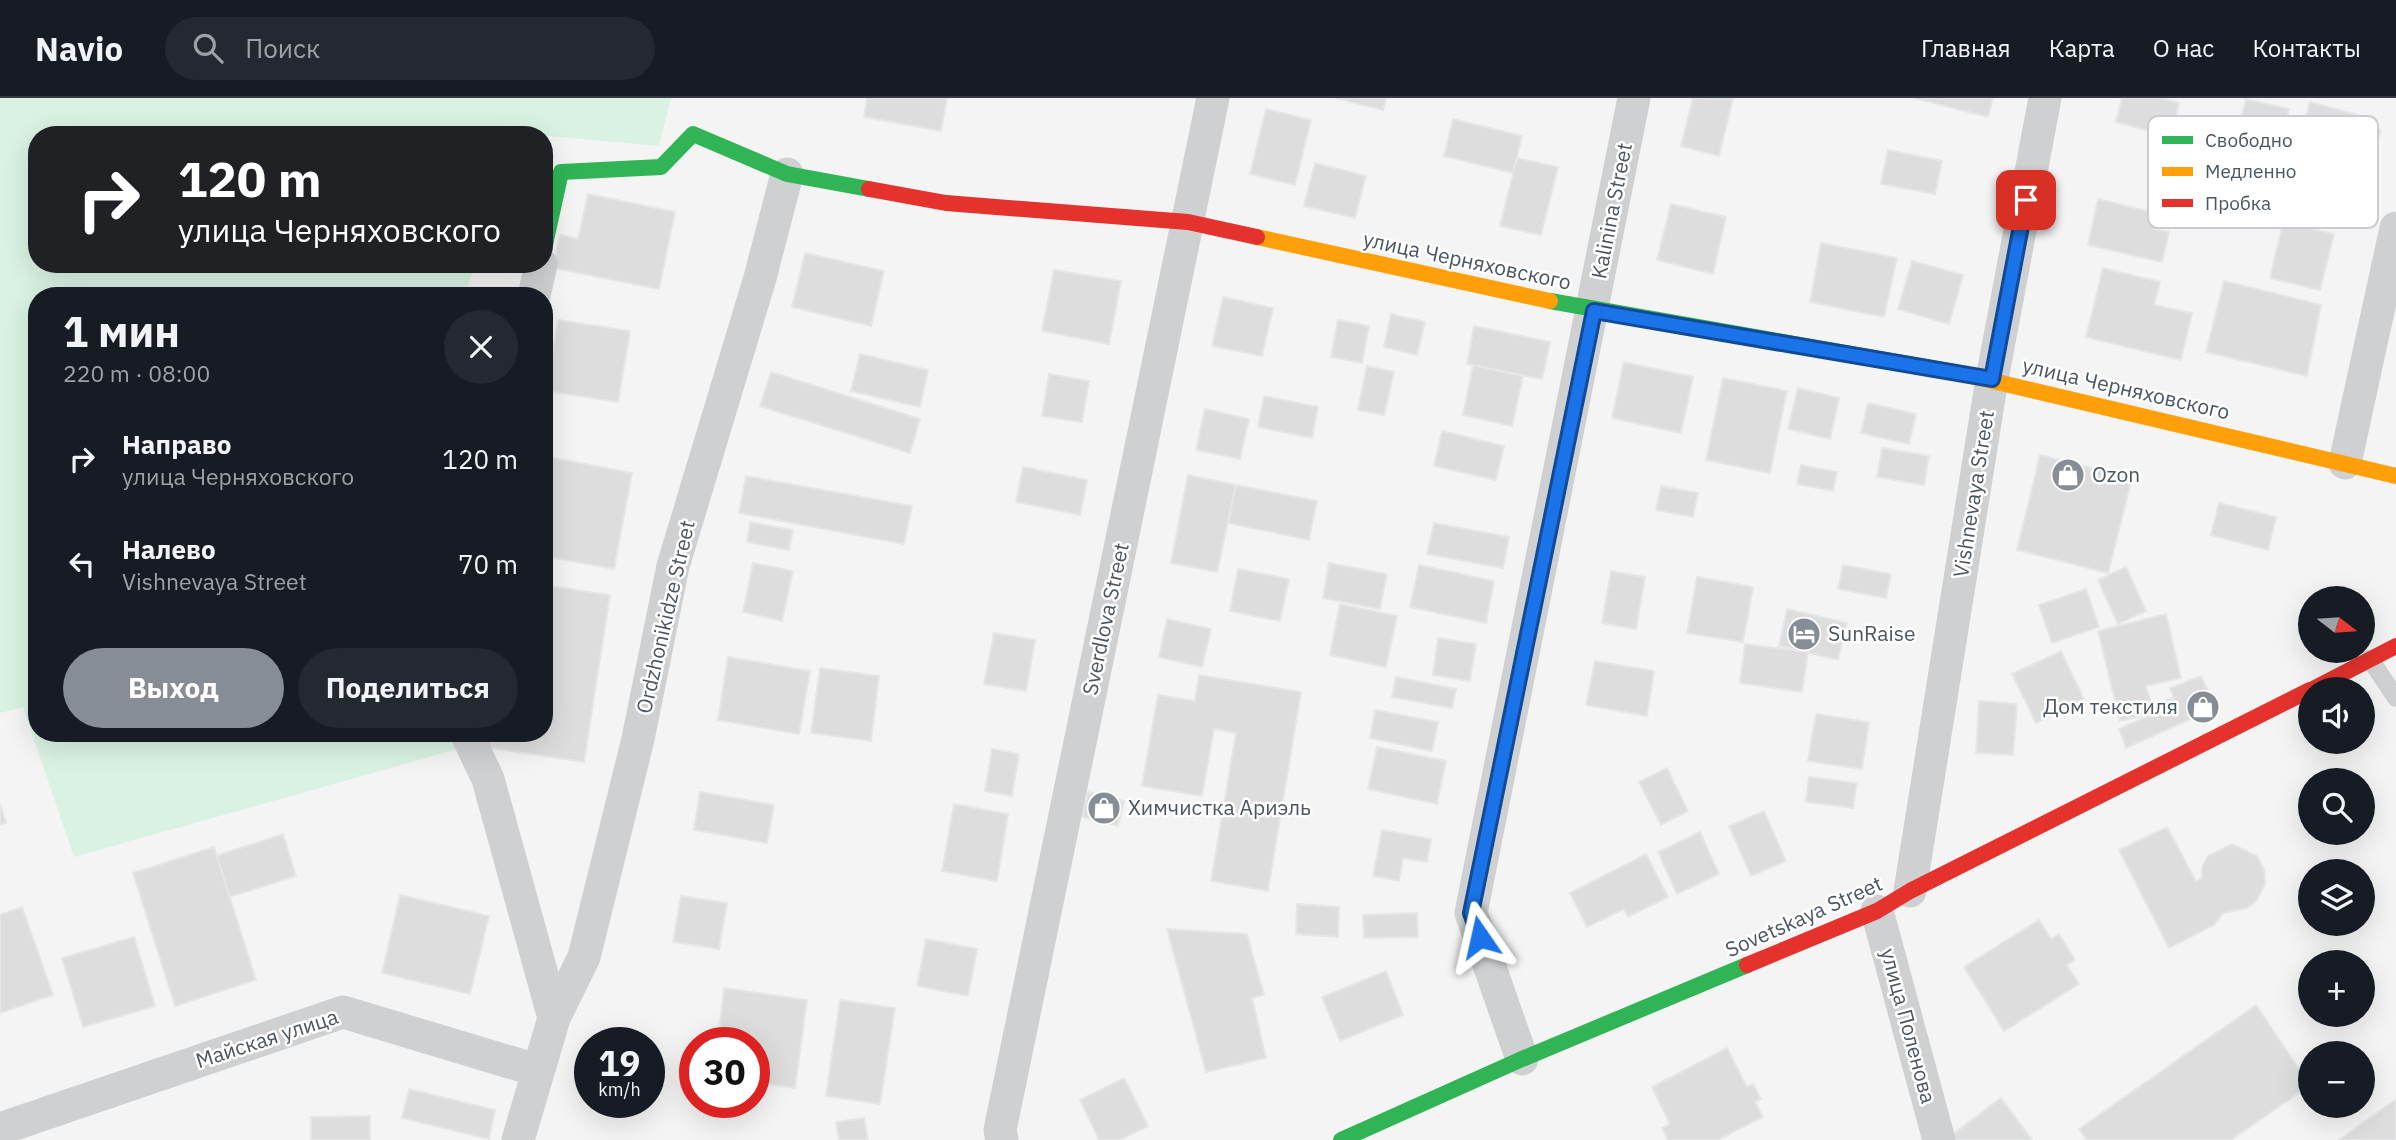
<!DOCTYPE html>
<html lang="ru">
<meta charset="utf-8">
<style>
body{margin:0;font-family:"IBM Plex Sans",sans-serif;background:#242831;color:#f1f3f6;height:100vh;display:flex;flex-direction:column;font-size:26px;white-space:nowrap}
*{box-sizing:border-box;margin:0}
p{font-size:23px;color:#9ea1a6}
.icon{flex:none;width:38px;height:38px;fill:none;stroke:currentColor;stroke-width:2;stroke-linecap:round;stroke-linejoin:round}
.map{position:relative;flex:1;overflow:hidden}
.panel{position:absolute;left:28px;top:189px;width:525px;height:455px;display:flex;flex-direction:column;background:#171b24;border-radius:28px;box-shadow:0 7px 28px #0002}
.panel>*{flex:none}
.top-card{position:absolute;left:28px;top:28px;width:525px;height:147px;border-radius:28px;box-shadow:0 7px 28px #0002;background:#202124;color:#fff;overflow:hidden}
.needle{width:46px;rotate:107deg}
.buttons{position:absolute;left:2298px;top:488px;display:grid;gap:14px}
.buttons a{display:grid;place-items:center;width:77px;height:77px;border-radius:50%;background:#171b24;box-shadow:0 7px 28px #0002;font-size:35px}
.speed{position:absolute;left:574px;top:929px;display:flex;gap:14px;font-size:35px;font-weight:700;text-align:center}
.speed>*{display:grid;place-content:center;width:91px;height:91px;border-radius:50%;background:#171b24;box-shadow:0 7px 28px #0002;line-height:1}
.speed small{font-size:18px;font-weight:400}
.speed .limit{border:10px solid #d22;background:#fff;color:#111}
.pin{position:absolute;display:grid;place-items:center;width:60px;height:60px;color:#fff;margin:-30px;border-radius:14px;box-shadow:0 4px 10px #0006}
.me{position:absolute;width:77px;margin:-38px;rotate:349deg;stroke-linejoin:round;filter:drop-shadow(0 0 5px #0008)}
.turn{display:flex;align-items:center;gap:24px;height:147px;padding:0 35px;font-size:32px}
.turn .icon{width:91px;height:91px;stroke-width:2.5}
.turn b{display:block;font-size:49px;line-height:60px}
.round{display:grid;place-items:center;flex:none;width:74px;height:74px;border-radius:37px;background:#242831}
.summary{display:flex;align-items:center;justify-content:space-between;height:119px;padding:0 35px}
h1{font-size:42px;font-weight:700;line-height:52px}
.button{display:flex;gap:14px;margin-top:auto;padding:14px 35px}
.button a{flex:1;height:80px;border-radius:42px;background:#868d94;color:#fff;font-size:28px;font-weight:700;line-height:80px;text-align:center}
.button a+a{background:#242831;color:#f1f3f6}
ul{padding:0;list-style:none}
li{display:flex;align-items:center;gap:21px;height:105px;padding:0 35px}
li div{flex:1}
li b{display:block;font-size:26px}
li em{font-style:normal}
header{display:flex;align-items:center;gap:42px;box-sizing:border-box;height:98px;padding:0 35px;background:#171b24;border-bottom:2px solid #363941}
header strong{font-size:33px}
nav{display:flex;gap:38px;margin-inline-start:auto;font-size:24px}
.search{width:490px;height:63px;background:#242831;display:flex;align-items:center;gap:18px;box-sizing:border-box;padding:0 24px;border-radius:38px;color:#9ea1a6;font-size:26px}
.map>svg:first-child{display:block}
.green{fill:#d9f2e3}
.building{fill:#ddddde;stroke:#e5e6e7;stroke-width:2}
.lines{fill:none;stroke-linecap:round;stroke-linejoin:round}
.lane{stroke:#ced0d2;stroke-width:18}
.street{stroke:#ced0d2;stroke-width:33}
.fast{stroke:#30b455;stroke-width:16}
.slow{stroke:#ff9f0a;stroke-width:16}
.jam{stroke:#e5322d;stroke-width:16}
.route-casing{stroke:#114b97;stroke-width:18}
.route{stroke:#1a73e8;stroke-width:12}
.labels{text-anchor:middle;stroke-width:5;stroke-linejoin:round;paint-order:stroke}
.street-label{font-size:21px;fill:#4a5661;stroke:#fff}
.poi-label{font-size:21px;fill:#4a5661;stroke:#fff;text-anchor:start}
.key{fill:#fff;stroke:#c9ccd0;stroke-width:2}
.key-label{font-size:19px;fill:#4a5661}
</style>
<header>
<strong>Navio</strong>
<div class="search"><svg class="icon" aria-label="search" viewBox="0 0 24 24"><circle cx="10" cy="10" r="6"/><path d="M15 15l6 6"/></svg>Поиск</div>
<nav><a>Главная</a><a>Карта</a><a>О нас</a><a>Контакты</a></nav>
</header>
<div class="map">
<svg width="2396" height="1042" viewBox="0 0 2396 1042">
<rect width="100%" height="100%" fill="#f4f4f4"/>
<path class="green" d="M0 0H671L659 48 515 35 37 37V166H474L465 198H37V635H452L458 651 74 759 23 609 0 615Z"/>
<g class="building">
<path d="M867 0H947L941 33 864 19Z"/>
<path d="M1335 0H1386L1383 12Z"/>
<path d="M1693 0 1733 1 1719 58 1681 48Z"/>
<path d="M1914 0H1993L1988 19Z"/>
<path d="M2122 0H2161L2179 5 2171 39 2116 24Z"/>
<path d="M2246 1 2289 11 2274 74 2230 63Z"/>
<path d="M2310 4 2358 17 2355 25 2381 32 2373 58 2348 51 2343 69 2296 56Z"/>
<path d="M1266 11 1311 22 1295 87 1250 76Z"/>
<path d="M1453 21 1522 38 1513 75 1444 58Z"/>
<path d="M1888 52 1942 63 1935 96 1881 86Z"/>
<path d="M1517 60 1558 69 1541 137 1500 128Z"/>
<path d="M1315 65 1366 78 1355 120 1304 108Z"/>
<path d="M588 96 675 114 659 191 553 170 560 137 578 141Z"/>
<path d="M2098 101 2159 116 2155 131 2169 134 2162 164 2088 147Z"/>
<path d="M1671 106 1726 119 1713 176 1657 162Z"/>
<path d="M2283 124 2334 136 2320 192 2270 180Z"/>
<path d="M1821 145 1897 160 1884 219 1810 204Z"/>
<path d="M805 155 884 173 871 228 792 209Z"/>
<path d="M1912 163 1963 177 1949 226 1898 211Z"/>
<path d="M2103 170 2160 184 2154 207 2192 215 2181 262 2086 239Z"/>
<path d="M1054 172 1121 183 1109 246 1042 233Z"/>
<path d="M2224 183 2321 207 2307 278 2206 254Z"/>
<path d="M1223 199 1273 210 1262 258 1212 248Z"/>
<path d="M1391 216 1425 224 1417 257 1384 249Z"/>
<path d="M558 222 630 233 618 304 547 293Z"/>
<path d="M1338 222 1369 228 1362 265 1331 259Z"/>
<path d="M1474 228 1550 244 1542 281 1467 266Z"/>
<path d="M860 256 928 272 920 309 851 293Z"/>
<path d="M1624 264 1693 279 1681 335 1612 320Z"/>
<path d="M1473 267 1523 278 1512 328 1463 317Z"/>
<path d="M1367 268 1394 274 1384 317 1358 312Z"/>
<path d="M771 274 920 321 910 355 760 308Z"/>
<path d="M1049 276 1089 283 1082 324 1042 318Z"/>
<path d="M1723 280 1787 293 1770 375 1706 362Z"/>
<path d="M1798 290 1839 300 1830 341 1788 331Z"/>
<path d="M1264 298 1318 309 1312 340 1258 329Z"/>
<path d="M1868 305 1916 316 1909 346 1861 335Z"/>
<path d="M1205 311 1249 321 1240 361 1196 352Z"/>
<path d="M1442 333 1504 348 1496 382 1434 368Z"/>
<path d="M1882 350 1929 358 1924 387 1877 379Z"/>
<path d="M2040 357 2132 380 2108 475 2017 452Z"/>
<path d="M544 358 632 375 614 471 544 458Z"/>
<path d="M1801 367 1837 374 1833 393 1797 386Z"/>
<path d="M1023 369 1087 382 1080 417 1016 404Z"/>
<path d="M1188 377 1236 387 1217 474 1171 465Z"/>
<path d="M746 378 912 408 904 446 739 415Z"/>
<path d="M1236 387 1317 403 1309 442 1228 425Z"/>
<path d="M1661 388 1698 395 1693 419 1656 412Z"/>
<path d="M2219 405 2276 419 2268 452 2211 437Z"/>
<path d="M750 424 793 432 789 452 747 444Z"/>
<path d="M1434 425 1509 439 1503 470 1427 456Z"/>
<path d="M753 465 793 473 782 523 743 514Z"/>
<path d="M1329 465 1387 476 1380 511 1323 500Z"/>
<path d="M1419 467 1494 483 1486 525 1410 509Z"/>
<path d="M1843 467 1891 476 1886 500 1838 491Z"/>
<path d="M2126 469 2146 513 2118 526 2098 482Z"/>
<path d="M1238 471 1289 481 1280 523 1230 513Z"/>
<path d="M1611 473 1645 479 1636 531 1602 525Z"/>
<path d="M1697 479 1753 489 1743 544 1687 535Z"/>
<path d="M544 487 610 497 584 664 485 649 487 635H544Z"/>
<path d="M2086 491 2099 529 2052 545 2039 507Z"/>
<path d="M1340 506 1397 518 1386 569 1330 557Z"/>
<path d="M1787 511 1847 525 1838 562 1779 548Z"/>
<path d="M2166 516 2181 580 2146 588 2154 615 2120 623 2098 533Z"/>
<path d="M1167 521 1211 531 1202 569 1159 559Z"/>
<path d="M994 535 1035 542 1026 593 984 586Z"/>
<path d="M1438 540 1476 546 1470 583 1433 577Z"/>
<path d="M1745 546 1808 554 1802 594 1740 585Z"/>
<path d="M2061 553 2084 601 2036 625 2012 576Z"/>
<path d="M728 559 810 573 799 636 718 622Z"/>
<path d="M1595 563 1654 573 1647 618 1586 607Z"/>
<path d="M820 570 879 578 871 643 811 635Z"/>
<path d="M1199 577 1301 594 1268 793 1211 783 1236 635 1214 631 1202 698 1142 688 1158 597 1195 603Z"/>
<path d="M2201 578 2216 610 2126 650 2119 631 2155 615 2152 607 2174 600 2170 590Z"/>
<path d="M1396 579 1456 591 1452 610 1392 599Z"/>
<path d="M1979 603 2017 606 2013 657 1976 655Z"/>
<path d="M1375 612 1438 624 1432 653 1370 640Z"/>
<path d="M1816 616 1869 624 1862 671 1808 663Z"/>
<path d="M1377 649 1446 663 1437 706 1368 691Z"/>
<path d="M992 651 1019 656 1012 698 985 693Z"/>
<path d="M1667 670 1688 713 1661 727 1639 684Z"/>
<path d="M1809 679 1857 685 1853 710 1806 704Z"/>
<path d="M700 694 774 707 767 745 694 732Z"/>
<path d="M1088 694 1124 703 1118 728 1082 719Z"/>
<path d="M0 706 6 725 0 727Z"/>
<path d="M954 706 1008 716 997 783 942 773Z"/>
<path d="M1764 713 1786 763 1751 778 1729 728Z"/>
<path d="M2167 729 2196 783 2202 780V769L2208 758 2232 746 2257 758 2264 771 2265 786 2257 802 2247 810 2223 815 2214 827 2169 850 2119 752Z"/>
<path d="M1382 732 1431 741 1427 764 1403 760 1399 783 1373 778Z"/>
<path d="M1700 734 1719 776 1677 796 1658 754Z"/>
<path d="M283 736 296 778 229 799 216 758Z"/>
<path d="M214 749 256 882 175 908 133 775Z"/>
<path d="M1646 756 1668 799 1628 819 1624 811 1587 829 1570 795Z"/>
<path d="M400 797 489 818 470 896 382 875Z"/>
<path d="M681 798 727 805 719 851 673 844Z"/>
<path d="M1297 806 1339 809 1338 839 1296 836Z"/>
<path d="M22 809 53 897 0 915V817Z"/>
<path d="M1417 815 1418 839 1364 840 1363 817Z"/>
<path d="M2039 822 2051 841 2059 836 2075 862 2067 867 2079 886 2004 933 1964 869Z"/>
<path d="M1167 831 1247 836 1264 897 1252 900 1266 960 1206 974Z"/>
<path d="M134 839 155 908 83 929 62 860Z"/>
<path d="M926 841 977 851 968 898 917 888Z"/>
<path d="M1386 873 1403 917 1340 943 1322 899Z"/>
<path d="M724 890 807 902 795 990 754 984V945H718Z"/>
<path d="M840 902 895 910 880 1006 826 998Z"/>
<path d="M2256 907 2310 987 2231 1042H2087L2079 1031Z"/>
<path d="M1727 950 1747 989 1753 986 1761 1001 1755 1004 1763 1019 1718 1042H1668L1662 1030 1670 1026 1652 989Z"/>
<path d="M1124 980 1148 1028 1120 1042H1099L1080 1002Z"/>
<path d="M409 991 495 1012 489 1041 402 1020Z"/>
<path d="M2001 1000 2032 1042H1956L1952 1037Z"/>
<path d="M2396 1001V1042H2339Z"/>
<path d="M370 1018V1042H311V1019Z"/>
<path d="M864 1020 868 1042H839L836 1024Z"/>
</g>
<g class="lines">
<path class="lane" d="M2370 561 2396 600"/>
<g class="street">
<path d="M534 198 541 166"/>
<path d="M2345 365 2396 130"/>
<path d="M466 635 488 681 554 920 518 1042"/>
<path d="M1910 793 1992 281 2045 0"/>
<path d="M1877 813 1939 1042"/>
<path d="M554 920 584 859 638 641 673 468 760 180 787 76"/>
<path d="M1522 961 1471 815 1634 0"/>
<path d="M0 1031 343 914 536 972"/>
<path d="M1002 1042 1000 1032 1213 0"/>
</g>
<g class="fast">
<path d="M544 151 561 74 661 69 693 36 787 76 869 91"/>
<path d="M1550 203 1959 275"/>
<path d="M1341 1042 1522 961 1747 867"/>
</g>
<g class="slow">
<path d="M1257 139 1550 203"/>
<path d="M1959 275 2396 378"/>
</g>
<g class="jam">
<path d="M869 91 946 105 1188 124 1257 139"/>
<path d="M2311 592 2396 548"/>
<path d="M1747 867 1877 813 1910 793 2310 592"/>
</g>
</g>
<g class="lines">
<defs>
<path id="route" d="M1480 839 1471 815 1594 213 1992 281 2026 102"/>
</defs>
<use href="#route" class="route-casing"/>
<use href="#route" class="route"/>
</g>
<defs>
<symbol id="shop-disc" viewBox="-11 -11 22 22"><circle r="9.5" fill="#868d94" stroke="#fff"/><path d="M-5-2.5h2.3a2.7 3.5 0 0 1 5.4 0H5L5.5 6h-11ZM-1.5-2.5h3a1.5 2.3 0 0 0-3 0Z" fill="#fff"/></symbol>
<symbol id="hotel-disc" viewBox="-11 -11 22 22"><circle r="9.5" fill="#868d94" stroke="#fff"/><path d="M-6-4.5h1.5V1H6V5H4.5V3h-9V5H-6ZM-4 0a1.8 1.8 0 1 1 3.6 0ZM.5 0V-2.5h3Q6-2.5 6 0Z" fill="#fff"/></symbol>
</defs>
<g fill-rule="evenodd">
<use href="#shop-disc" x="2049" y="358" width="38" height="38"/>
<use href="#hotel-disc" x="1785" y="517" width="38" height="38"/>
<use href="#shop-disc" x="2184" y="590" width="38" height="38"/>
<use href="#shop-disc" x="1085" y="691" width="38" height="38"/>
</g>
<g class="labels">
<g class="street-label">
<text transform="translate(1612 113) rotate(-79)" y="7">Kalinina Street</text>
<text transform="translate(1467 163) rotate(12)" y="7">улица Черняховского</text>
<text transform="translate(2126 291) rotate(13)" y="7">улица Черняховского</text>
<text transform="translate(1974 396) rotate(-81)" y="7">Vishnevaya Street</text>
<text transform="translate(666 519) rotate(-77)" y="7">Ordzhonikidze Street</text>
<text transform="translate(1106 521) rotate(-78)" y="7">Sverdlova Street</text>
<text transform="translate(1804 819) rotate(-24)" y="7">Sovetskaya Street</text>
<text transform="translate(1908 928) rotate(75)" y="7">улица Поленова</text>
<text transform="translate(267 941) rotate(-18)" y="7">Майская улица</text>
</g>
<g class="poi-label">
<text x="2092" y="384">Ozon</text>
<text x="1828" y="543">SunRaise</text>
<text x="2178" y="616" text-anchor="end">Дом текстиля</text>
<text x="1128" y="717">Химчистка Ариэль</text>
</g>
</g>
<rect x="2148" y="18" width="230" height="112" rx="10" class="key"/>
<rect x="2162" y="38" width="31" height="8" fill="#30b455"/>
<rect x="2162" y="69" width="31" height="9" fill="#ff9f0a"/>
<rect x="2162" y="101" width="31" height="8" fill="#e5322d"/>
<g class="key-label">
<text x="2205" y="49">Свободно</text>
<text x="2205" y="80">Медленно</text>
<text x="2205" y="112">Пробка</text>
</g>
</svg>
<div class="buttons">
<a><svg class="needle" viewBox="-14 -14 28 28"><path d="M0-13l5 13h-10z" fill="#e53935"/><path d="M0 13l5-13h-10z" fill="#9ea1a6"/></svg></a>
<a><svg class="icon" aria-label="sound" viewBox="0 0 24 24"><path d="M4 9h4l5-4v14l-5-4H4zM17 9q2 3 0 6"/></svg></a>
<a><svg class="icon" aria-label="search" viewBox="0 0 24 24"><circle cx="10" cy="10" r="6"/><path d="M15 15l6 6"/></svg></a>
<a><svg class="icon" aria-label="layers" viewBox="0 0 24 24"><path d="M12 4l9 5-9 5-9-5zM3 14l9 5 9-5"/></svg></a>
<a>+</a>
<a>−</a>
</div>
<div class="speed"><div>19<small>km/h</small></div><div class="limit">30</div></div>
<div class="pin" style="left:2026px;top:102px;background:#d93025"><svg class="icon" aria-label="arrive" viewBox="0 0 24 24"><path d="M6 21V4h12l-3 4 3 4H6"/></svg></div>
<svg class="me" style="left:1480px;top:839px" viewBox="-20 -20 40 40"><path d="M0-17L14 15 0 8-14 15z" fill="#1a73e8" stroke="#fff" stroke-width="4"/></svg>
<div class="top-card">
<div class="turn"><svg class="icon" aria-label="right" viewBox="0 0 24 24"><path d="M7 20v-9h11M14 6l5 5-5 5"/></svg><div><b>120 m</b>улица Черняховского</div></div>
</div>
<section class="panel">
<div class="summary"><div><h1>1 мин</h1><p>220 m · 08:00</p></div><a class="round"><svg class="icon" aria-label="close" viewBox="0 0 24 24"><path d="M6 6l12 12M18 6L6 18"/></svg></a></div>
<ul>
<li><svg class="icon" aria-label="right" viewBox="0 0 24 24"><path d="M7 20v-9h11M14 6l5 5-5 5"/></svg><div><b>Направо</b><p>улица Черняховского</p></div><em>120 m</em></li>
<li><svg class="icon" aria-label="left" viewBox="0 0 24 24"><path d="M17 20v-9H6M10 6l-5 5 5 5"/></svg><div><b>Налево</b><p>Vishnevaya Street</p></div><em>70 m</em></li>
</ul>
<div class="button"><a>Выход</a><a>Поделиться</a></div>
</section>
</div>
